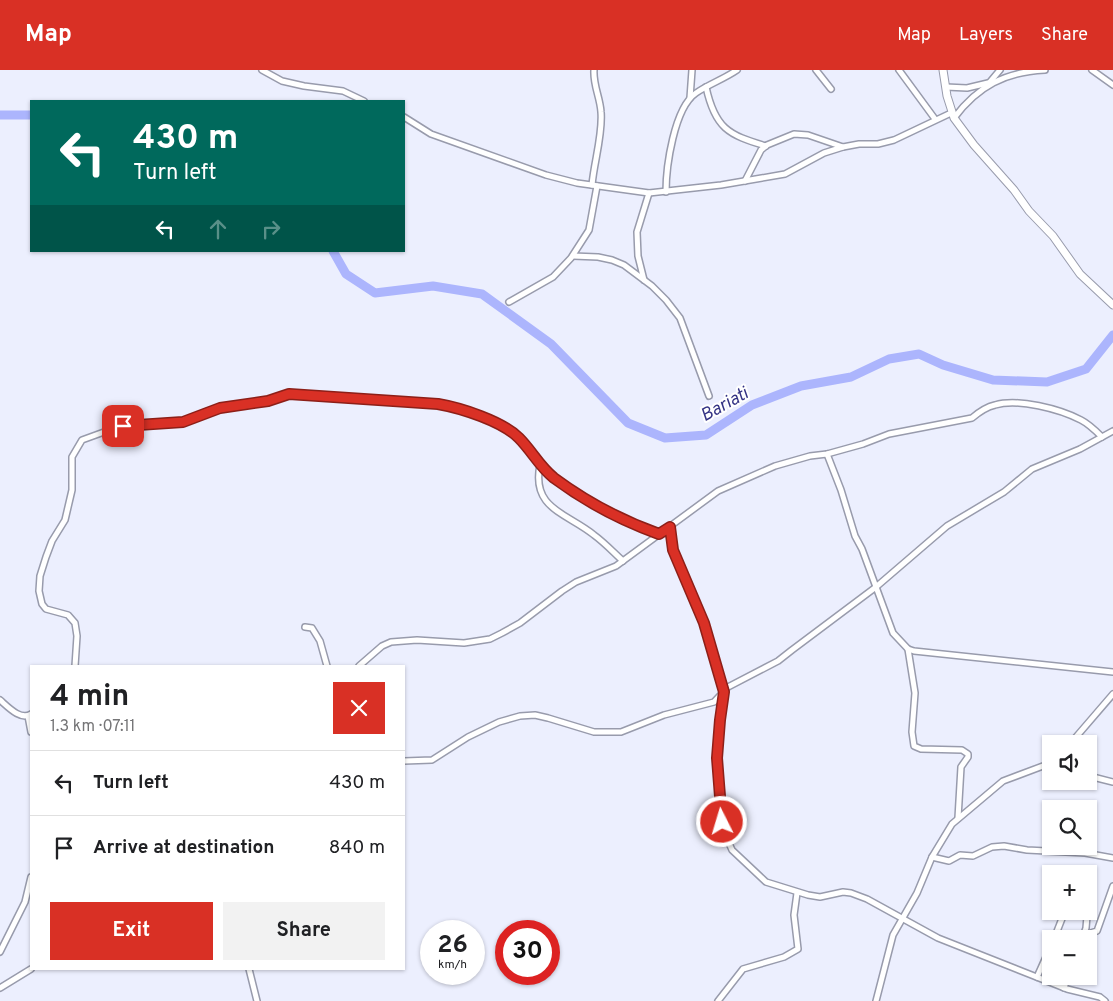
<!DOCTYPE html>
<meta charset="utf-8">
<style>
body{margin:0;font-family:Overpass,sans-serif;background:#f2f2f2;color:#202124;height:100vh;display:flex;flex-direction:column;font-size:19px;white-space:nowrap}
*{box-sizing:border-box;margin:0}
p{font-size:16px;color:#757577}
.icon{flex:none;width:28px;height:28px;fill:none;stroke:currentColor;stroke-width:2;stroke-linecap:round;stroke-linejoin:round}
.map{position:relative;flex:1;overflow:hidden}
.drawer{position:absolute;left:30px;top:595px;width:375px;height:305px;display:flex;flex-direction:column;background:#fff;border-radius:0px;box-shadow:0 1px 4px #0004}
.drawer>*{flex:none}
.hud{position:absolute;left:30px;top:30px;width:375px;height:152px;border-radius:0px;box-shadow:0 1px 4px #0004;background:#00695c;color:#fff;overflow:hidden}
.tools{position:absolute;left:1042px;top:665px;display:grid;gap:10px}
.tools a{display:grid;place-items:center;width:55px;height:55px;border-radius:0px;background:#fff;box-shadow:0 1px 4px #0004;font-size:25px}
.speed{position:absolute;left:420px;top:850px;display:flex;gap:10px;font-size:25px;font-weight:700;text-align:center}
.speed>*{display:grid;place-content:center;width:65px;height:65px;border-radius:50%;background:#fff;box-shadow:0 1px 4px #0004;line-height:1}
.speed small{font-size:12px;font-weight:400}
.speed .limit{border:8px solid #d22;background:#fff;color:#111}
.pin{position:absolute;display:grid;place-items:center;width:42px;height:42px;color:#fff;margin:-21px;border-radius:10px;box-shadow:0 2px 8px #0006}
.me{position:absolute;width:55px;margin:-28px;rotate:355deg;stroke-linejoin:round;filter:drop-shadow(0 0 4px #0008)}
.turn{display:flex;align-items:center;gap:18px;height:105px;padding:0 20px;font-size:22px}
.turn .icon{width:65px;height:65px;stroke-width:2.5}
.turn b{display:block;font-size:35px;line-height:42px}
.lanes{display:flex;align-items:center;height:48px;padding:0 20px;background:#0003;justify-content:center;gap:25px;direction:ltr}
.lanes .off{opacity:.35}
.round{display:grid;place-items:center;flex:none;width:52px;height:52px;border-radius:0px;background:#f2f2f2}
.summary{display:flex;align-items:center;justify-content:space-between;height:85px;padding:0 20px}
h1{font-size:30px;font-weight:700;line-height:38px}
.button{display:flex;gap:10px;margin-top:auto;padding:10px 20px}
.button a{flex:1;height:58px;border-radius:0px;background:#d93025;color:#fff;font-size:20px;font-weight:700;line-height:58px;text-align:center}
.button a+a{background:#f2f2f2;color:#202124}
ul{padding:0;list-style:none}
li{display:flex;align-items:center;gap:15px;height:65px;padding:0 20px;border-top:1px solid #e0e0e0}
li div{flex:1}
li b{display:block;font-size:19px}
li em{font-style:normal}
header{display:flex;align-items:center;gap:30px;box-sizing:border-box;height:70px;padding:0 25px;background:#d93025;color:#fff}
header strong{font-size:24px}
nav{display:flex;gap:28px;margin-inline-start:auto;font-size:18px}
.map>svg:first-child{display:block}
.lines{fill:none;stroke-linecap:round;stroke-linejoin:round}
.river{stroke:#acb5fd;stroke-width:9}
.street-casing{stroke:#989bac;stroke-width:8}
.secondary-casing{stroke:#989bac;stroke-width:9}
.street{stroke:#fff;stroke-width:5}
.secondary{stroke:#fff;stroke-width:7}
.route-casing{stroke:#8d1f18;stroke-width:12}
.route{stroke:#d93025;stroke-width:9}
.labels{text-anchor:middle;stroke-width:4;stroke-linejoin:round;paint-order:stroke}
.water-label{font-size:18px;font-style:italic;fill:#343384;stroke:#fff}
</style>
<header>
<strong>Map</strong>
<nav><a>Map</a><a>Layers</a><a>Share</a></nav>
</header>
<div class="map">
<svg width="1113" height="931" viewBox="0 0 1113 931">
<rect width="100%" height="100%" fill="#eceffe"/>
<g class="lines">
<g class="river">
<path d="M0 45H31"/>
<path d="M333 181 346 204 375 223 433 216 482 224 551 274 628 353 665 368 706 365 752 335 801 316 851 307 889 289 919 284 943 295 993 310 1047 312 1086 299 1113 265"/>
</g>
<defs>
<g id="street">
<path d="M262 0 282 11 304 16 343 21 364 31"/>
<path d="M816 0 831 19"/>
<path d="M899 0 935 49"/>
<path d="M1092 0 1113 15"/>
<path d="M989 13 1000 0"/>
<path d="M706 17C715 58 728 65 766 76"/>
<path d="M946 17 967 18 988 13"/>
<path d="M690 28 692 0"/>
<path d="M404 47 431 64 546 105 577 113 649 123 721 115 785 104 824 83 843 77 859 74H878L894 70 951 43"/>
<path d="M954 48C978 16 1005 2 1045 0"/>
<path d="M745 111 761 80 767 75 794 64 808 65 843 77"/>
<path d="M592 115C594 92 603 64 601 42 600 27 593 15 594 0"/>
<path d="M666 122C666 97 674 38 696 23 709 14 724 9 737 0"/>
<path d="M573 186 598 187 612 190 624 195 652 216 666 230 680 248 709 326"/>
<path d="M644 210 638 186 637 162 649 123"/>
<path d="M509 232 553 207 571 188 589 160 597 116"/>
<path d="M827 384 841 420 855 466 862 479 893 563 908 579 914 581 1113 602"/>
<path d="M540 395C531 439 567 443 594 465 605 473 614 483 623 491"/>
<path d="M670 457 673 480 704 553 724 622 720 651 718 705 722 752 725 764 732 780 766 812 808 825 820 827 843 822 851 823 867 829 938 868 1067 919 1100 927 1105 931"/>
<path d="M305 557 312 558 320 571 327 596"/>
<path d="M908 579 915 623 912 662 914 676 921 679 962 680 968 684V687L961 697 958 748"/>
<path d="M75 596 77 566 75 553 68 545 46 539 42 534 39 521 40 506 46 487 52 471 65 450 72 420V387L82 370 115 358 135 354 183 352 208 341 268 331 289 324 438 333C461 338 502 351 519 368 532 381 539 396 554 408 585 431 623 451 659 464"/>
<path d="M359 596 382 576 391 572 417 570 464 573 490 569 502 563 520 553 562 521 576 512 616 496 718 421 775 396 810 386 827 384 863 374 889 364 972 348C979 342 986 337 995 335 1018 328 1060 339 1081 350 1089 354 1096 361 1102 367"/>
<path d="M0 630C8 637 21 651 31 644"/>
<path d="M28 646 31 662"/>
<path d="M1070 674 1113 624"/>
<path d="M404 691 432 690 468 667 499 652 520 646 535 645 548 648 594 662H621L664 645 714 632 728 617 778 591 792 580 876 517 947 456 1004 422 1032 399 1080 379 1113 361"/>
<path d="M1089 706 1113 712"/>
<path d="M932 787 949 791 960 785 973 786 992 777 1004 776 1027 780 1085 783 1113 788"/>
<path d="M1084 865 1097 861 1113 816"/>
<path d="M1054 869 1063 846C1069 841 1081 841 1087 846L1086 858 1082 869"/>
<path d="M0 882 25 832 31 807"/>
<path d="M249 899 257 931"/>
<path d="M1037 907 1051 876"/>
<path d="M0 918 31 899"/>
<path d="M1064 918 1068 906"/>
<path d="M718 931 743 899 784 887 798 879 794 845 797 823"/>
<path d="M876 931 893 865 917 823 932 787 952 754 1003 711 1051 693"/>
</g>
<path id="secondary" d="M943 0 947 26 954 48 974 75 1014 120 1029 141 1053 166 1080 204 1113 235"/>
</defs>
<use href="#street" class="street-casing"/>
<use href="#secondary" class="secondary-casing"/>
<use href="#street" class="street"/>
<use href="#secondary" class="secondary"/>
</g>
<g class="lines">
<defs>
<path id="route" d="M123 356 183 352 220 338 268 331 289 324 438 334C461 338 502 351 519 368 532 381 539 396 554 408 585 431 623 451 659 464L670 457 673 480 704 553 724 622 720 650 717 688 722 752"/>
</defs>
<use href="#route" class="route-casing"/>
<use href="#route" class="route"/>
</g>
<g class="labels">
<g class="water-label">
<text transform="translate(724 334) rotate(-29)" y="6">Bariati</text>
</g>
</g>
</svg>
<div class="tools">
<a><svg class="icon" aria-label="sound" viewBox="0 0 24 24"><path d="M4 9h4l5-4v14l-5-4H4zM17 9q2 3 0 6"/></svg></a>
<a><svg class="icon" aria-label="search" viewBox="0 0 24 24"><circle cx="10" cy="10" r="6"/><path d="M15 15l6 6"/></svg></a>
<a>+</a>
<a>−</a>
</div>
<div class="speed"><div>26<small>km/h</small></div><div class="limit">30</div></div>
<div class="pin" style="left:123px;top:356px;background:#d93025"><svg class="icon" aria-label="arrive" viewBox="0 0 24 24"><path d="M6 21V4h12l-3 4 3 4H6"/></svg></div>
<svg class="me" style="left:722px;top:752px" viewBox="-20 -20 40 40"><circle r="17" fill="#d93025" stroke="#fff" stroke-width="3"/><path d="M0-11L8 9 0 5-8 9z" fill="#fff"/></svg>
<div class="hud">
<div class="turn"><svg class="icon" aria-label="left" viewBox="0 0 24 24"><path d="M17 20v-9H6M10 6l-5 5 5 5"/></svg><div><b>430 m</b>Turn left</div></div>
<div class="lanes"><svg class="icon" aria-label="left" viewBox="0 0 24 24"><path d="M17 20v-9H6M10 6l-5 5 5 5"/></svg><svg class="icon off" aria-label="ahead" viewBox="0 0 24 24"><path d="M12 20V5M6 11l6-6 6 6"/></svg><svg class="icon off" aria-label="right" viewBox="0 0 24 24"><path d="M7 20v-9h11M14 6l5 5-5 5"/></svg></div>
</div>
<section class="drawer">
<div class="summary"><div><h1>4 min</h1><p>1.3 km · 07:11</p></div><a class="round" style="background:#d93025;color:#fff"><svg class="icon" aria-label="close" viewBox="0 0 24 24"><path d="M6 6l12 12M18 6L6 18"/></svg></a></div>
<ul>
<li><svg class="icon" aria-label="left" viewBox="0 0 24 24"><path d="M17 20v-9H6M10 6l-5 5 5 5"/></svg><div><b>Turn left</b></div><em>430 m</em></li>
<li><svg class="icon" aria-label="arrive" viewBox="0 0 24 24"><path d="M6 21V4h12l-3 4 3 4H6"/></svg><div><b>Arrive at destination</b></div><em>840 m</em></li>
</ul>
<div class="button"><a>Exit</a><a>Share</a></div>
</section>
</div>
